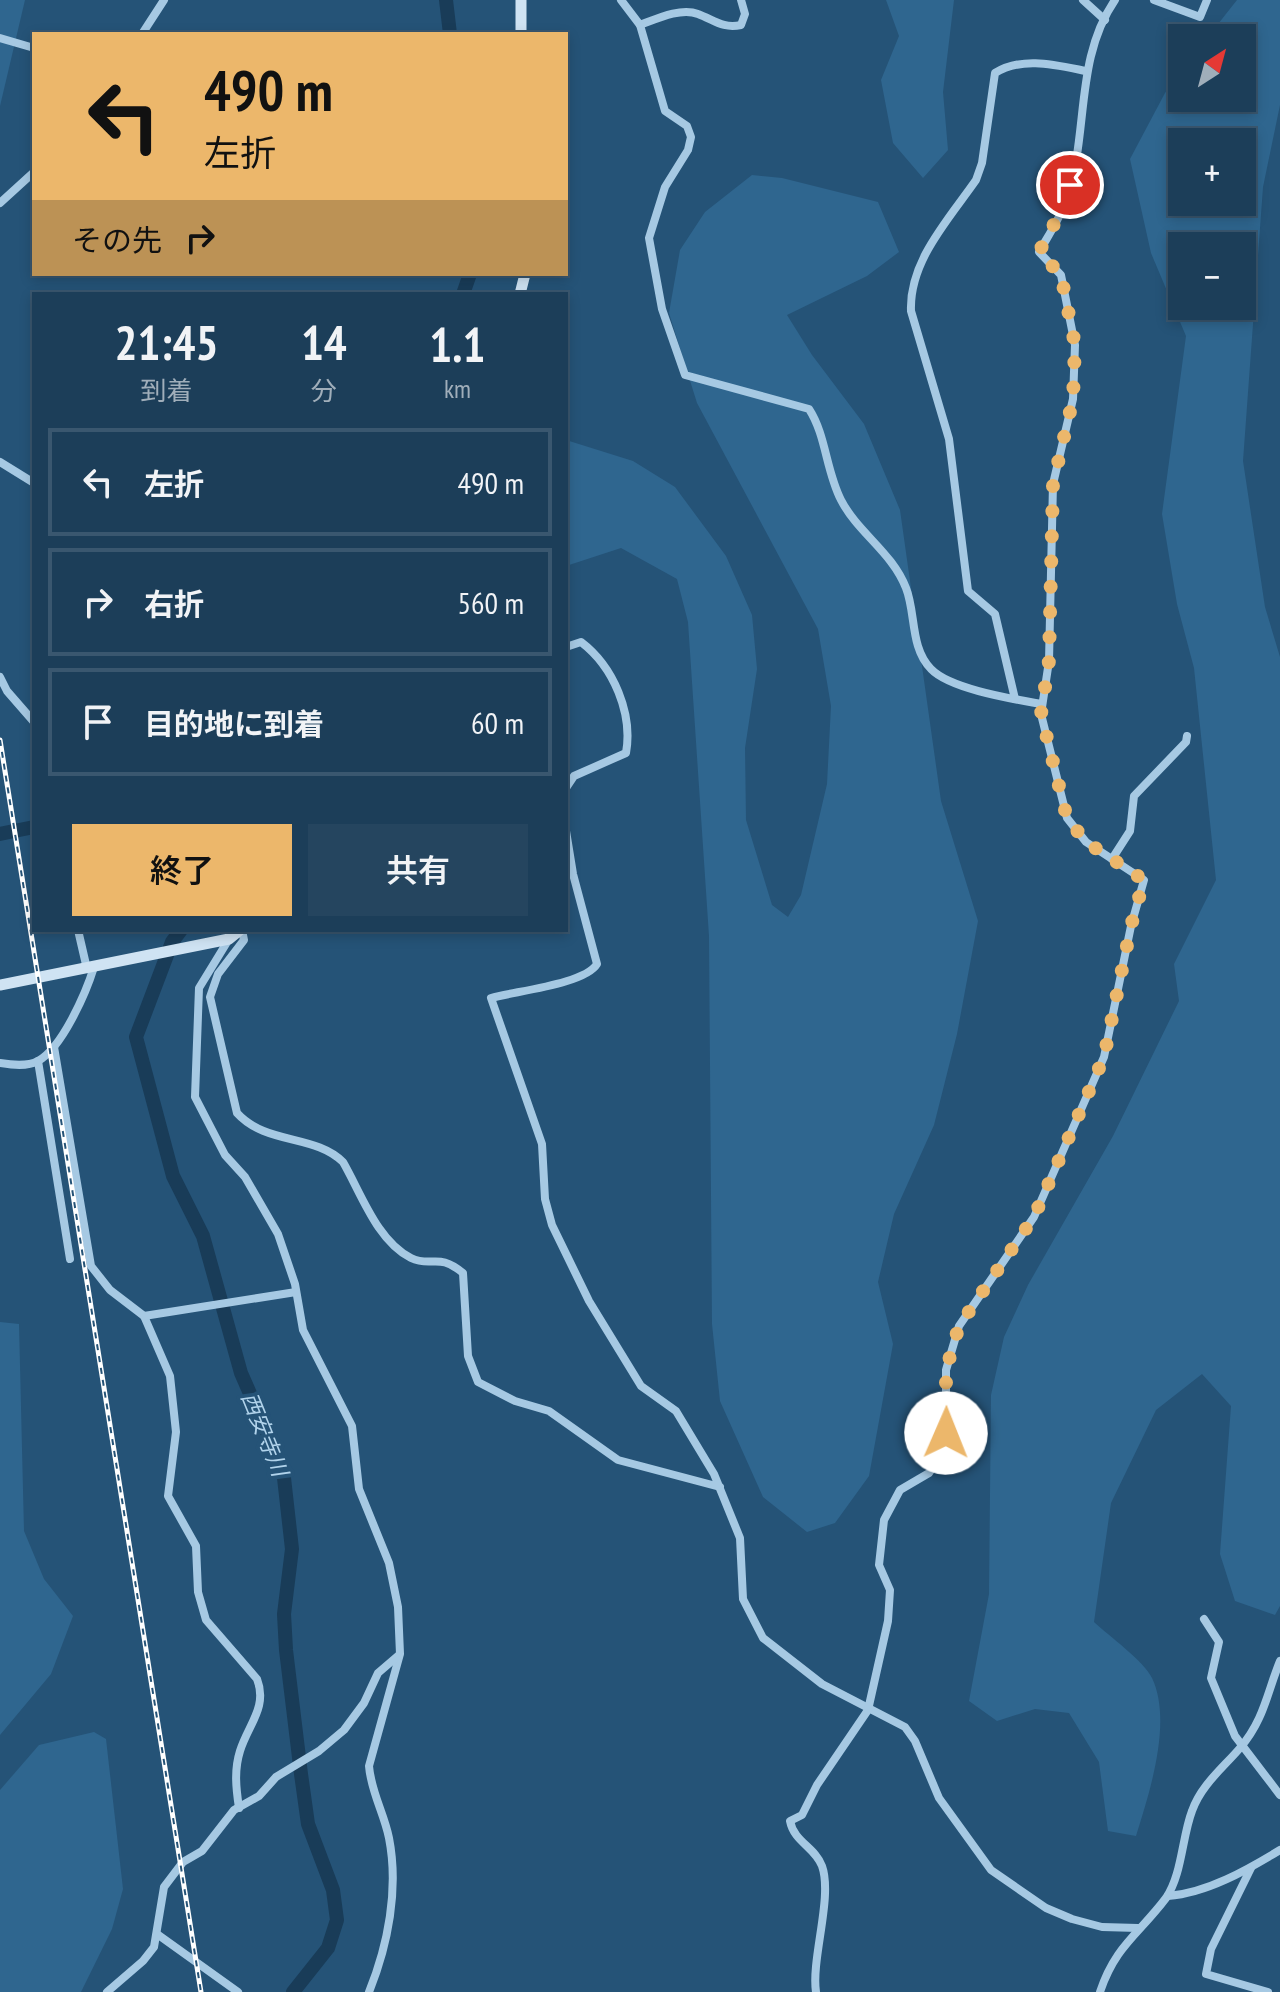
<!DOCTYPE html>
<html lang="ja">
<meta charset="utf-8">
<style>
body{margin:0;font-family:"PT Sans Narrow","Noto Sans JP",sans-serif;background:#25455f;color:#f1f3f6;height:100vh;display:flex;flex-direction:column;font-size:30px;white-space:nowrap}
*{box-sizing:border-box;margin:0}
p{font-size:26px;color:#a0aeba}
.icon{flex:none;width:44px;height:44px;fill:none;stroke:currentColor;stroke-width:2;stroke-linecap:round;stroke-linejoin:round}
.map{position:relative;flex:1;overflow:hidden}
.panel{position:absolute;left:32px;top:292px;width:536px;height:640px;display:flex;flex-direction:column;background:#1c3e59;border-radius:0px;box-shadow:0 4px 12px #0003,0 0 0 2px #3a576f}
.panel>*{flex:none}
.top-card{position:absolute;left:32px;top:32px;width:536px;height:244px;border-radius:0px;box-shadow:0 4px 12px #0003,0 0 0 2px #3a576f;background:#ecb76b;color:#111;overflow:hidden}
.needle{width:52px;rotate:36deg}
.controls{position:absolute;left:1168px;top:24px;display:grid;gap:16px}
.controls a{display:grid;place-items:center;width:88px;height:88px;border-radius:0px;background:#1c3e59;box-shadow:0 4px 12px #0003,0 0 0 2px #3a576f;font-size:40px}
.pin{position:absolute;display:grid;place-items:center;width:68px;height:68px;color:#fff;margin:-34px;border:4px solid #fff;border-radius:50%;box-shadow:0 2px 8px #0007}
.me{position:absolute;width:88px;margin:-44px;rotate:1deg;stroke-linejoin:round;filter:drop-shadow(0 0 6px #0008)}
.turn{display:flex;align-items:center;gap:28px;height:168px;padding:0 40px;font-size:36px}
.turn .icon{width:104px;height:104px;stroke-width:2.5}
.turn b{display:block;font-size:56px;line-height:68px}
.then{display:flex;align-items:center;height:76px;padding:0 40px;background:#0003;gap:16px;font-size:30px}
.eta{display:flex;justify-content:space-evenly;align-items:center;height:136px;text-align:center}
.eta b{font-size:48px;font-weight:600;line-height:56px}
.button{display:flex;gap:16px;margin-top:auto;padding:16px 40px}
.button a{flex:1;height:92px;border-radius:0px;background:#ecb76b;color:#111;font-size:32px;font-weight:600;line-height:92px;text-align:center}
.button a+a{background:#25455f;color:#f1f3f6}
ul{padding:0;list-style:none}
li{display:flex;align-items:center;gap:24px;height:108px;margin:0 16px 12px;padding:0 24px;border:4px solid #3a576f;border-radius:0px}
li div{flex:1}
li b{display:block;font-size:30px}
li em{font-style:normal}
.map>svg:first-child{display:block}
.green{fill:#2f668f;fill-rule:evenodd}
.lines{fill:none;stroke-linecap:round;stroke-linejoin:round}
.river{stroke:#193c58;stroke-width:14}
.minor{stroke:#a6c9e3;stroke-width:8}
.secondary{stroke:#cfe3f3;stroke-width:11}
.rail-casing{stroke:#fff;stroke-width:5}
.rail{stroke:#255377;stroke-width:2;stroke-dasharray:6;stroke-linecap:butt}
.route{stroke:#ecb76b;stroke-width:14;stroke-dasharray:0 25.2}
.labels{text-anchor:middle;stroke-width:8;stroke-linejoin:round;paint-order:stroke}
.water-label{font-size:22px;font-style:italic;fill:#b1d3eb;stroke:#255377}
</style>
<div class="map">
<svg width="1280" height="1992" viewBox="0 0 1280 1992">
<rect width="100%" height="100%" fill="#255377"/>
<g class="green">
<path d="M0 0H25L0 106Z"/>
<path d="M886 0H954L943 92 948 150 923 178 893 143 881 80 899 36Z"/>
<path d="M1237 0H1280V105L1263 187 1243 461 1265 607 1280 657V1606L1275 1615 1235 1601 1220 1554 1231 1406 1202 1374 1156 1410 1111 1503 1094 1622C1109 1636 1144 1661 1152 1678 1173 1722 1149 1794 1136 1836L1108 1831 1099 1762 1069 1713 1035 1709 997 1721 969 1701 989 1594 991 1395 1004 1337 1028 1285 1113 1136 1179 1001 1174 964 1216 880 1194 668 1177 604 1162 514 1186 336 1151 253 1130 159 1165 93 1182 70V98H1242V38H1207ZM1242 142V202H1182V142ZM1182 246H1242V306H1182Z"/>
<path d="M752 175 782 178 878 202 899 252 867 276 787 315 812 355 864 424 900 510 941 801 978 921 957 1034 934 1125 894 1214 878 1282 893 1344 869 1476 835 1523 807 1532 763 1497 720 1401 712 1324 709 936 688 622 677 579 621 548 566 566V440L633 461 675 487 726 556 752 615 757 669 745 748 746 820 772 905 788 917 801 895 827 784 831 706 818 629 697 403 669 313 680 250 705 212Z"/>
<path d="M0 1322 19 1324 24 1531 44 1579 73 1616 51 1674 0 1735Z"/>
<path d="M94 1732 106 1739 123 1889 112 1929 81 1992H0V1790L39 1745Z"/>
</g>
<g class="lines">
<g class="river">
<path d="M446 0 450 34"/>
<path d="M463 294 470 274"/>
<path d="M0 834 34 827"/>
<path d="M181 930 172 942 136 1037 173 1176 203 1236 241 1373 283 1469 292 1549 284 1614 286 1650 301 1774 308 1824 333 1890 337 1920 328 1948 293 1992"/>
</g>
<g class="minor">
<path d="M621 0 640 25 665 111 687 126 691 137 688 150 665 187 649 238 662 309 685 375 809 409C826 435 826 471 841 500 858 533 892 552 906 588 916 613 910 648 931 669 950 689 1013 699 1041 704"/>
<path d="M1083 0 1105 20"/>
<path d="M1154 0 1200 17 1207 0"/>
<path d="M640 25C656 19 681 7 698 14 714 20 723 29 741 25L745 14 741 0"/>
<path d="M142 34 164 0"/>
<path d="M0 38 34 48"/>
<path d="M0 203 34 172"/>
<path d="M0 462 34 483"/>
<path d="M566 647 581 642C614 667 633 714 626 753L574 776 566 788"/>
<path d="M0 677 7 691 34 722"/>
<path d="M1015 699 995 614 968 591 949 439 911 311C909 261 949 219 976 180L982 163 995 73C1022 56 1056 65 1086 71"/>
<path d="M566 831 573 874 597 964C585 984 516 991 491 998L542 1144 545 1199 552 1225 589 1301 641 1386 676 1411 714 1474 740 1538 743 1599 763 1638 822 1684 905 1727 915 1741 939 1798 991 1870 1046 1908 1072 1919 1102 1927 1138 1928"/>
<path d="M1112 859 1130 831 1134 796 1186 742 1187 736"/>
<path d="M78 930 87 969"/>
<path d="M242 930 244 940 218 974 210 997 237 1113C266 1145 315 1134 343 1162 361 1193 377 1241 411 1258 432 1268 438 1252 463 1273L468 1356 478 1382 515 1401 549 1411 618 1460 720 1487"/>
<path d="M229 939 199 988 195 1097 225 1155 245 1177 278 1234 295 1284 303 1330 352 1426 359 1489 389 1563 398 1607 400 1654 369 1766C371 1792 384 1813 389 1838 399 1889 388 1945 369 1992"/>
<path d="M54 1047 91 1266 110 1290 144 1316 170 1376 176 1432 168 1496 196 1546 198 1592 206 1620 257 1679C268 1707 248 1725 240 1751 234 1770 236 1788 239 1808"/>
<path d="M38 1061 70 1259"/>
<path d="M0 1063C12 1065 27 1067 38 1061 62 1048 86 993 94 967"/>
<path d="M144 1316 296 1292"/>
<path d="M1204 1619 1219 1642 1211 1678 1235 1736 1280 1795"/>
<path d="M1251 1868 1211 1949 1206 1974 1268 1992"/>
<path d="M1168 1896C1207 1893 1247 1870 1280 1850"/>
<path d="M157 1934 238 1992"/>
<path d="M107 1992 143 1961 154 1947 164 1887 183 1862 202 1851 234 1810 259 1796 276 1777 319 1751 344 1730 364 1703 378 1673 399 1655"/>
<path d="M816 1992C811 1959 833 1897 822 1866 815 1847 794 1842 790 1821L802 1815 817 1785 868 1710 888 1621 890 1590 879 1565 884 1520 900 1490 929 1473 939 1458 946 1433V1370L959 1326 1034 1217 1104 1057 1131 926 1144 880 1086 842 1067 818 1041 714 1049 661 1053 484 1073 399 1075 345 1061 275 1039 252C1048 236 1059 220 1065 203 1090 137 1073 61 1115 0"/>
<path d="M1100 1992C1115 1946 1139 1934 1166 1898 1182 1875 1182 1837 1192 1811 1201 1785 1223 1768 1240 1748 1264 1720 1267 1693 1280 1661"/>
</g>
<g class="secondary">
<path d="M521 0V34"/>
<path d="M520 294 525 274"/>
<path d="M0 985 229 939 240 930"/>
</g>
<defs>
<path id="rail" d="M0 740 201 1992"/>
</defs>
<use href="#rail" class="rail-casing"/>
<use href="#rail" class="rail"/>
</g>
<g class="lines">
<path class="route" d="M946 1433V1370L959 1326 1034 1217 1104 1057 1131 926 1144 880 1086 842 1067 818 1041 714 1049 661 1053 484 1073 399 1075 345 1061 275 1039 252 1066 202 1070 185"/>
</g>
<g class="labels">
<g class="water-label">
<text transform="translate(265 1434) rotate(68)" y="8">西安寺川</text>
</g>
</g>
</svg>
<div class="controls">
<a><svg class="needle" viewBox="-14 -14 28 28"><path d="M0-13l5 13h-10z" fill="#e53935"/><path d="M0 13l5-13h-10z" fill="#a0aeba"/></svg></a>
<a>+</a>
<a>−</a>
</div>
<div class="pin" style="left:1070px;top:185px;background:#d93025"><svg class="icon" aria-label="arrive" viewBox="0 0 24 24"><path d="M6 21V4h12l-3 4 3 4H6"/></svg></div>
<svg class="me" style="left:946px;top:1433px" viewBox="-20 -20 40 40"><circle r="19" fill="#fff"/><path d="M0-13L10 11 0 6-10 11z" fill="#ecb76b"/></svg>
<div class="top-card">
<div class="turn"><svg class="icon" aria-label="left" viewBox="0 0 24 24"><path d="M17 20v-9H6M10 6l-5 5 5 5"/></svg><div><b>490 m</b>左折</div></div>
<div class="then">その先<svg class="icon" aria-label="right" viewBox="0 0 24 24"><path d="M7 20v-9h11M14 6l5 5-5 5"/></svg></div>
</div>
<section class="panel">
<div class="eta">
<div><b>21:45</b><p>到着</p></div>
<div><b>14</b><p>分</p></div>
<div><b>1.1</b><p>km</p></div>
</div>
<ul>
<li><svg class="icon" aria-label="left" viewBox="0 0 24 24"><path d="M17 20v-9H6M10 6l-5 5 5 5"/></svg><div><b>左折</b></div><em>490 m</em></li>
<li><svg class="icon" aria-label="right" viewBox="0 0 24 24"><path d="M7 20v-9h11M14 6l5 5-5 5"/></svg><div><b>右折</b></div><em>560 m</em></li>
<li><svg class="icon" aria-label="arrive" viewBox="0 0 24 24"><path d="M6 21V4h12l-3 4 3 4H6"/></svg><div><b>目的地に到着</b></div><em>60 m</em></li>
</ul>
<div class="button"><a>終了</a><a>共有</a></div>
</section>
</div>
